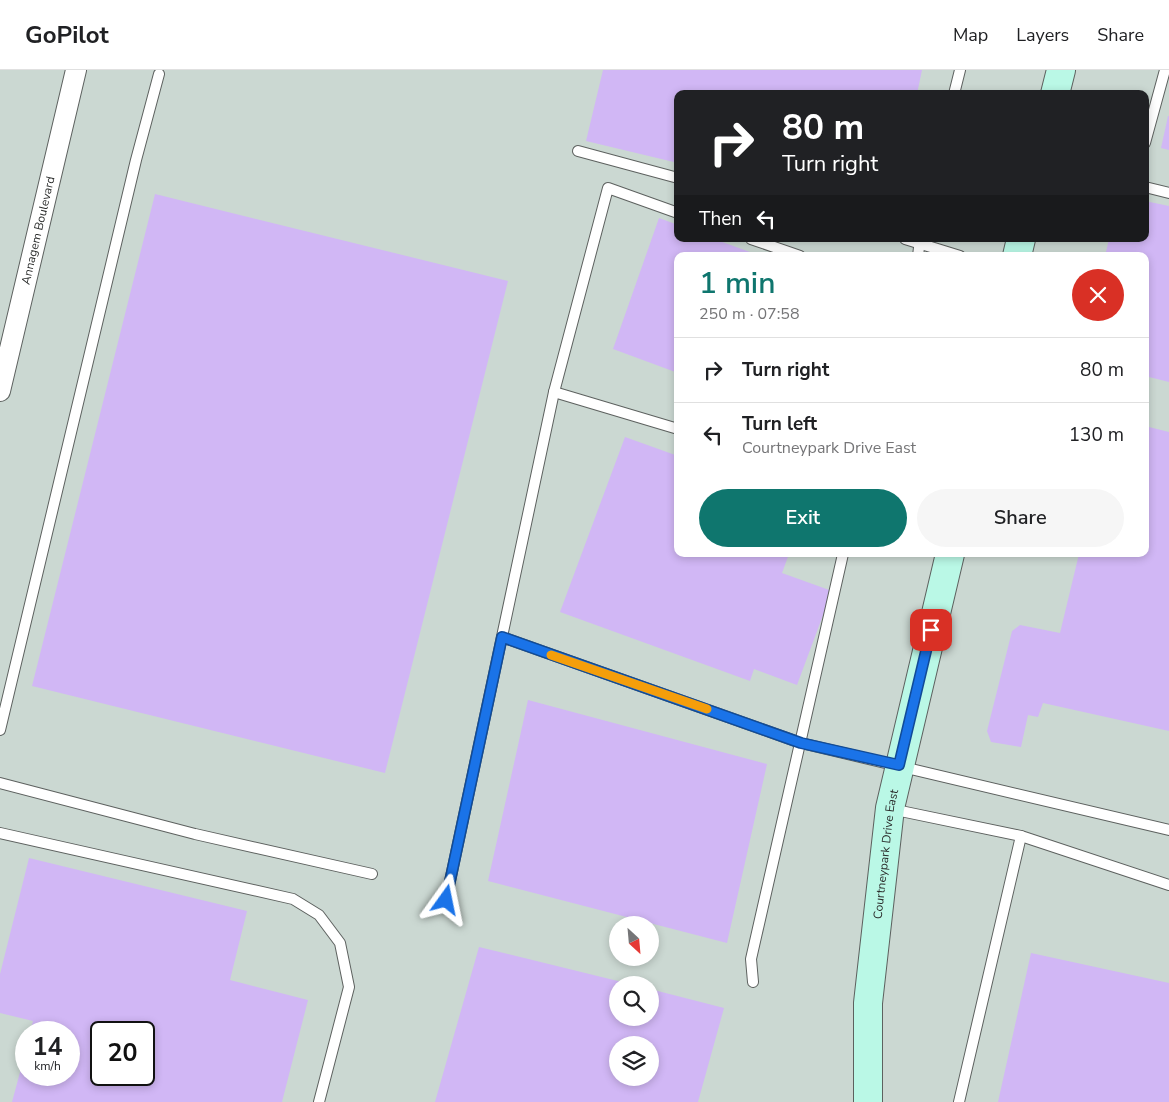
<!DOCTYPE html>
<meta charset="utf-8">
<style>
body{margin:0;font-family:"Nunito Sans",sans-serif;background:#f6f6f6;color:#202124;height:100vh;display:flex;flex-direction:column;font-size:19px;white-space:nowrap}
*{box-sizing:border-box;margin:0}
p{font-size:16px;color:#757577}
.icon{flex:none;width:28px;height:28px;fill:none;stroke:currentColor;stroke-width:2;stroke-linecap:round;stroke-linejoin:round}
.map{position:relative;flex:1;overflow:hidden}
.side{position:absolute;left:674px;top:182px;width:475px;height:305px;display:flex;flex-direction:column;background:#fff;border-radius:10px;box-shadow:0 2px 8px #0003}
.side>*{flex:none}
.top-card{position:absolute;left:674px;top:20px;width:475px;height:152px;border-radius:10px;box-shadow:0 2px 8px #0003;background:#202124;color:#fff;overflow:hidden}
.needle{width:32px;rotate:154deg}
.controls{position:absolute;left:609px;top:846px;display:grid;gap:10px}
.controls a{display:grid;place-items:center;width:50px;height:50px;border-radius:50%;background:#fff;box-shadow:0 2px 8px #0003;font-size:25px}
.speed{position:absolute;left:15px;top:951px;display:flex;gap:10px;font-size:25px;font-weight:700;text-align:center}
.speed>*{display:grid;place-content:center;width:65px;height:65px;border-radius:50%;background:#fff;box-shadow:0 2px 8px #0003;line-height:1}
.speed small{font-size:12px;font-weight:400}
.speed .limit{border:2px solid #111;border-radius:8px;background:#fff;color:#111}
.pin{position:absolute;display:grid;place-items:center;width:42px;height:42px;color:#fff;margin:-21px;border-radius:10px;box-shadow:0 2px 8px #0006}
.me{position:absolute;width:55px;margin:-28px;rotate:12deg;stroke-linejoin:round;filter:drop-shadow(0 0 4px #0008)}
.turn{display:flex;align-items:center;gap:18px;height:105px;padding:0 25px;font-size:22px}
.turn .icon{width:65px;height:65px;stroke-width:2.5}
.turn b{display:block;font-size:35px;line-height:42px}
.then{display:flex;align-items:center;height:48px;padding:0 25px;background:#0003;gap:10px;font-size:19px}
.round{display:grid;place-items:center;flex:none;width:52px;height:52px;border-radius:26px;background:#f6f6f6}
.summary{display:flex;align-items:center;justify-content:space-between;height:85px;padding:0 25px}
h1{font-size:30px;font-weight:600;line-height:38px;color:#0f766e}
.cta{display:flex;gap:10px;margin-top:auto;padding:10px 25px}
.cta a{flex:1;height:58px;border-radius:30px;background:#0f766e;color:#fff;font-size:20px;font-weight:600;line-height:58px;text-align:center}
.cta a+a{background:#f6f6f6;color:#202124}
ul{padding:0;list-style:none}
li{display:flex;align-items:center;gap:15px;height:65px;padding:0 25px;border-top:1px solid #e0e0e0}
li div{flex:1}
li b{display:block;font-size:19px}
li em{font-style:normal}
header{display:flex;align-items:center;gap:30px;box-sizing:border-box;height:70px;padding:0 25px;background:#fff;border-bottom:1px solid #e0e0e0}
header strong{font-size:24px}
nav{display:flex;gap:28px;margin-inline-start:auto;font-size:18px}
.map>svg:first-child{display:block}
.built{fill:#cbd8d2;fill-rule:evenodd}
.building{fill:#d1b7f5;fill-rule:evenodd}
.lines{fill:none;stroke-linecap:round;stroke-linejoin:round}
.lane-casing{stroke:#5d615f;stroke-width:12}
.street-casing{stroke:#5d615f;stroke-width:22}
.secondary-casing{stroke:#5d615f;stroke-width:30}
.lane{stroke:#fff;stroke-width:10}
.street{stroke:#fff;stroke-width:20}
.secondary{stroke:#baf8e6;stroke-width:28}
.route-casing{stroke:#114b97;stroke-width:12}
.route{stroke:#1a73e8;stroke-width:9}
.slow{stroke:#f59e0b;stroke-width:9}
.labels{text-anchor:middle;stroke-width:4;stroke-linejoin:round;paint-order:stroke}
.street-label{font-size:12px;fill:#2a2c2b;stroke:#fff}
</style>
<header>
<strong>GoPilot</strong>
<nav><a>Map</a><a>Layers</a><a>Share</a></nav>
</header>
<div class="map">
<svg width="1169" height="1032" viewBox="0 0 1169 1032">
<rect width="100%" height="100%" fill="#dfe4e2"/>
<path class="built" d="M0 0H1169V1032H0ZM678 24H1145V169H678ZM678 186H1145V484H678ZM618 855H650V888H618ZM618 915H650V948H618ZM26 962H69V1005H26ZM101 962H144V1005H101ZM618 975H650V1008H618Z"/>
<g class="building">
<path d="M603 0H922L917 24H678V93L586 71Z"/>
<path d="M1168 46H1169V80L1161 78Z"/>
<path d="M155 124 508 211 385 703 32 616Z"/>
<path d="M1145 131 1169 136V312L1145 306V186H1105L1109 169H1145Z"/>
<path d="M659 148 678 155V169H714L761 186H678V303L613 279Z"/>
<path d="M1145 356 1169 362V661L1043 633 1038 647 1028 645 1021 677 991 672 987 661 1012 561 1020 555 1060 563 1079 484H1145Z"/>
<path d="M625 367 678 386V484H789L782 503 832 521 797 615 754 599 750 611 560 542Z"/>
<path d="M528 630 767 694 727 873 488 811Z"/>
<path d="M29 788 247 841 230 910 308 930 282 1032H12L26 980V1005H69V962H30L33 951 0 943V904ZM101 962H144V1005H101Z"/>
<path d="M479 877 630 914 618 915V948H650V919L724 938 698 1032H435ZM618 975H650V1008H618Z"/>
<path d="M1031 883 1169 913V1032H998Z"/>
</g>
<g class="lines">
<defs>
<g id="lane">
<path d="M954 24 960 0"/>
<path d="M1145 73 1165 0"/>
<path d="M578 81 678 108"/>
<path d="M1145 117 1169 123"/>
<path d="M751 169 800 186"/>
<path d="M905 169 960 186"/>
<path d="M918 186 920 169"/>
<path d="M554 322 678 359"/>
<path d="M502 567 801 673 1169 760"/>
<path d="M0 660 136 90 159 4"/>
<path d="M0 713 195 764 372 804"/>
<path d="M891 739 1021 766 959 1032"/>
<path d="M0 763 293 829 319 845 340 873 349 917 319 1032"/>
<path d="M1021 766 1169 815"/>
<path d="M446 830 554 322 608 118 678 143"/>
<path d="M753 912 751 889 843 484"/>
</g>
<g id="street">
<path id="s1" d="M0 321 76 0"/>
</g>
<g id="secondary">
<path d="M1055 24 1061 0"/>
<path d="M1017 186 1021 169"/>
<path id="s2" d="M868 1032V933L890 738 950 484"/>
</g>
</defs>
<use href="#lane" class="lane-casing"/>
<use href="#street" class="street-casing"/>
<use href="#secondary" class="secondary-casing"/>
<use href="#lane" class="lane"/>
<use href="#street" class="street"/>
<use href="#secondary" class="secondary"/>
</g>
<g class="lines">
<defs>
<path id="route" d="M446 830 502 567 801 673 899 695 931 560"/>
</defs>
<use href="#route" class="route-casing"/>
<use href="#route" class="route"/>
<path class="slow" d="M551 585 707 639"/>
</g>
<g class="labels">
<g class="street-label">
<text dy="4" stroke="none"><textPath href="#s1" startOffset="165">Annagem Boulevard</textPath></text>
<text dy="4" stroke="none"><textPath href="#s2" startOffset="249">Courtneypark Drive East</textPath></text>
</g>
</g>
</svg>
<div class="controls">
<a><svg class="needle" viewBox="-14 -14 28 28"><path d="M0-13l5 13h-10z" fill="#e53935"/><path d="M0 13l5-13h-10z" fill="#757577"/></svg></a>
<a><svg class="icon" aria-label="search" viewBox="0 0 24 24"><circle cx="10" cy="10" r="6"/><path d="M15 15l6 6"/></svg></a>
<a><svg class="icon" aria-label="layers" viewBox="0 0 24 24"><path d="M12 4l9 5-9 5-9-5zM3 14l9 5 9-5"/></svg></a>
</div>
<div class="speed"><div>14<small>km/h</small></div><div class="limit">20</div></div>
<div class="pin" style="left:931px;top:560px;background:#d93025"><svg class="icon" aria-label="arrive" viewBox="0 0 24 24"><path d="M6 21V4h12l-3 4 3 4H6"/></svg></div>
<svg class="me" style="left:446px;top:830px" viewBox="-20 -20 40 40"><path d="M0-17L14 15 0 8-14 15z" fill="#1a73e8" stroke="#fff" stroke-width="4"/></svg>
<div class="top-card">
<div class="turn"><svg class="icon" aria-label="right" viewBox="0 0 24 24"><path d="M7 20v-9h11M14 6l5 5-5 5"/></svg><div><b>80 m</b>Turn right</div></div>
<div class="then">Then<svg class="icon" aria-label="left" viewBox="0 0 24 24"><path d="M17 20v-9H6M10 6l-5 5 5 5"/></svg></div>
</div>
<section class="side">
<div class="summary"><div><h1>1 min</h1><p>250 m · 07:58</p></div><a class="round" style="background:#d93025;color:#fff"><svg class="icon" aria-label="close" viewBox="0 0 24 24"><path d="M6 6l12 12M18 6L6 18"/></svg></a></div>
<ul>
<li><svg class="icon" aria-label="right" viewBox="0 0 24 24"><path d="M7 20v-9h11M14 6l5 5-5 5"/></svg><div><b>Turn right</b></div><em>80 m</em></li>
<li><svg class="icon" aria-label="left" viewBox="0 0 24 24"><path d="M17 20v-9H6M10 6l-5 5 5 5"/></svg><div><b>Turn left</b><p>Courtneypark Drive East</p></div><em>130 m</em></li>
</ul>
<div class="cta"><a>Exit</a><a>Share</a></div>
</section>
</div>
